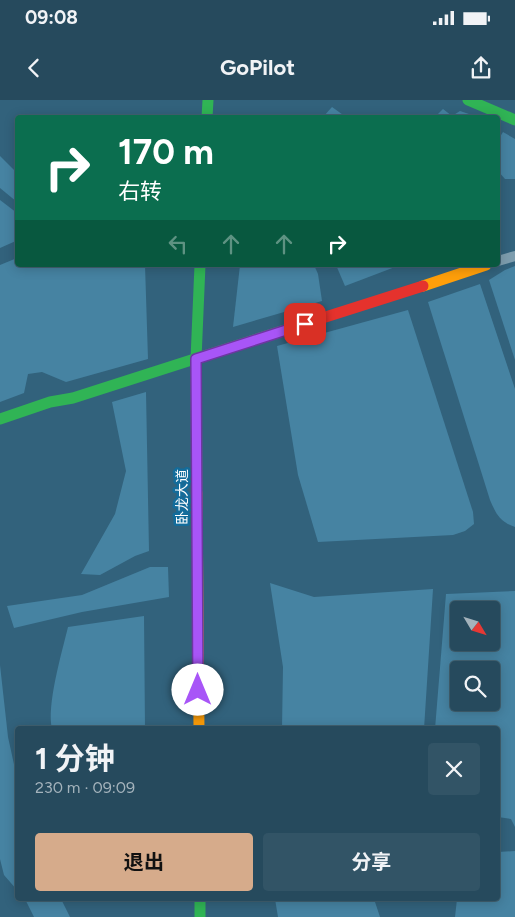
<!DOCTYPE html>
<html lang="zh">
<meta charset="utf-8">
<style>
body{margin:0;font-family:Figtree,"Noto Sans SC",sans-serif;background:#325466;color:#f1f3f6;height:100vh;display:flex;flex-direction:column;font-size:19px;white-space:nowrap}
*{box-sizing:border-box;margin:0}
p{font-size:16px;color:#a4b3bc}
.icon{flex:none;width:28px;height:28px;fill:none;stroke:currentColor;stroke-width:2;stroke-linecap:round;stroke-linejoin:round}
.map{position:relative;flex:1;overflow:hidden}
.sheet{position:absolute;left:15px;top:626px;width:485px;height:175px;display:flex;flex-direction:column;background:#264a5d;border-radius:5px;box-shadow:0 2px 12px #0003,0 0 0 1px #426272}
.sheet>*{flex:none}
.guide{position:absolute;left:15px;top:15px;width:485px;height:152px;border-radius:5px;box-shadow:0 2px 12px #0003,0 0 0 1px #426272;background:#0b6e4f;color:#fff;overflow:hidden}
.needle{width:32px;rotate:128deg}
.fabs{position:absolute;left:450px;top:501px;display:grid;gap:10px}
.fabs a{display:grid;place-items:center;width:50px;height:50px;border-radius:5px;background:#264a5d;box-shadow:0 2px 12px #0003,0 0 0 1px #426272;font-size:25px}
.pin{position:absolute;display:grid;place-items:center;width:42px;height:42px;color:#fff;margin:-21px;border-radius:10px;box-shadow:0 2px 8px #0006}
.me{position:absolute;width:55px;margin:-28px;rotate:0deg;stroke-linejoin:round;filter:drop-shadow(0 0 4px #0008)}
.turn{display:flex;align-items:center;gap:18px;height:105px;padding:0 20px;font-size:22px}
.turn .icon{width:65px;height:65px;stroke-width:2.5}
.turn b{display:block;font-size:35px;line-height:42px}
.lanes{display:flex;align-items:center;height:48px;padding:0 20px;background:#0003;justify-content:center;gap:25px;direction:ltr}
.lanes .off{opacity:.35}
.round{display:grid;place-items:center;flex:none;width:52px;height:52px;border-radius:5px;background:#325466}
.headline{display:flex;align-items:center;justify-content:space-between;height:85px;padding:0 20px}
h1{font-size:30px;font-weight:700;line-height:38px}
.action{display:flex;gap:10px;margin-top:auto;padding:10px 20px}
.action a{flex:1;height:58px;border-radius:5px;background:#d6ab8b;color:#111;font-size:20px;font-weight:700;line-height:58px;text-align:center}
.action a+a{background:#325466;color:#f1f3f6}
.status{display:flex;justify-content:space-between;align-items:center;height:35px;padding:0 25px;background:#264a5d;direction:ltr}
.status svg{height:14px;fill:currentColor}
header{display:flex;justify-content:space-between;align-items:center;height:65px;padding:0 20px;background:#264a5d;font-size:22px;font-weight:700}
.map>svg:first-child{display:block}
.water{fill:#4683a2;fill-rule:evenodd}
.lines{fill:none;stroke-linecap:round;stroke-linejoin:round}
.street{stroke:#7d9dae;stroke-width:10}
.fast{stroke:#30b455;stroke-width:11}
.slow{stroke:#ff9f0a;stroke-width:11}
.jam{stroke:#e5322d;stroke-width:11}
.route-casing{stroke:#6d37a1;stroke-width:12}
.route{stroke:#a855f7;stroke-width:9}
.labels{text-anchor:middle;stroke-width:5;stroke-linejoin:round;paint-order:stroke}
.street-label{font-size:14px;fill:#fff;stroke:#136c9b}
</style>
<div class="status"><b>09:08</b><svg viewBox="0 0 49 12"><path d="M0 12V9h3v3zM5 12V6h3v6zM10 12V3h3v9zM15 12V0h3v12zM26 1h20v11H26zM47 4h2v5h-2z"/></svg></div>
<header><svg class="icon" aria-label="back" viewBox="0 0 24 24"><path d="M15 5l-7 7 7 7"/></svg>GoPilot<svg class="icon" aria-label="share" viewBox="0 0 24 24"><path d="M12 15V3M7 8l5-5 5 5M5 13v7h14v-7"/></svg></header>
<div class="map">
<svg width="515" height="817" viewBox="0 0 515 817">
<rect width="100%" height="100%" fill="#32627c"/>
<g class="water">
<path d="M332 7 346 17H323Z"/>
<path d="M443 9 452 16 460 11 478 17H435Z"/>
<path d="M503 32 515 39V79H505L498 71V40Z"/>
<path d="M0 56 17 73V102L0 88Z"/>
<path d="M0 100 17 113 18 140 0 148Z"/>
<path d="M17 158 18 165H145L148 259 66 282 42 272 28 274 24 293 0 302V165Z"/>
<path d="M240 165H314L318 174 322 201 233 227Z"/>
<path d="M336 165H394L395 167 345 186Z"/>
<path d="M515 166V260L489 180 505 170Z"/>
<path d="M480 184 515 289V427C500 422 496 414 490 400L428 202Z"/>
<path d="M408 210 473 412 474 424 465 431 453 435 318 442 298 375 277 246Z"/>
<path d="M146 292 149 451 135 456 100 475 81 474 115 414 126 371 112 302Z"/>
<path d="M150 467H168L169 497 82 512 14 528 7 506 82 495Z"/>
<path d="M270 483 314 497 433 489 424 629H282L283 567Z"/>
<path d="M515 491V727L511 719 498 717V629H435L446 494ZM459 510H491V542H459ZM459 570H491V602H459Z"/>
<path d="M144 516 145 629H52C46 606 62 552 68 527Z"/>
<path d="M0 565 8 637 17 678V790L4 775 0 759Z"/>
<path d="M515 751V817H455L457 799H498V752Z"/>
<path d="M25 799H61L70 817H34Z"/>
<path d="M275 799H374L380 817H278Z"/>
</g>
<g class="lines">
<path class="street" d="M498 161 515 156"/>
<g class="fast">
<path d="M468 0 515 20"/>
<path d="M207 18 208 0"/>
<path d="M0 319 50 302 73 298 291 228"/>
<path d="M197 393 196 259 200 165"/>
<path d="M200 799V817"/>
</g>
<g class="slow">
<path d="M423 186 486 165"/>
<path d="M197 393 199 629"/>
</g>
<path class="jam" d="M291 228 423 186"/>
</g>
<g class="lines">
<defs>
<path id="route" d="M198 590 196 259 305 224"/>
</defs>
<use href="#route" class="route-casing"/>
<use href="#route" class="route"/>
</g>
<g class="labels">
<g class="street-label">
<text transform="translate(182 397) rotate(-90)" y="5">卧龙大道</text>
</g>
</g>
</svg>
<div class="fabs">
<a><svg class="needle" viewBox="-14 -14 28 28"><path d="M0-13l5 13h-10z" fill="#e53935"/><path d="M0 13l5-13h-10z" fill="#a4b3bc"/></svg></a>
<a><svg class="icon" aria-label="search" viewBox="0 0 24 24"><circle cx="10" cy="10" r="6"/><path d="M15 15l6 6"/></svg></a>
</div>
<div class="pin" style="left:305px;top:224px;background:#d93025"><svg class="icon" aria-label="arrive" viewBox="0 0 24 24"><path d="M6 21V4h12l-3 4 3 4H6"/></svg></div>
<svg class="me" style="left:198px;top:590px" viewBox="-20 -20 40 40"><circle r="19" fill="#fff"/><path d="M0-13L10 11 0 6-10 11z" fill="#a855f7"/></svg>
<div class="guide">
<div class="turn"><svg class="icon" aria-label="right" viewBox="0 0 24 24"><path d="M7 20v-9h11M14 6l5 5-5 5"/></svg><div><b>170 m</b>右转</div></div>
<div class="lanes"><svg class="icon off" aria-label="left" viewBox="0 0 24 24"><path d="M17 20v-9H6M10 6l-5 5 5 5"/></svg><svg class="icon off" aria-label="ahead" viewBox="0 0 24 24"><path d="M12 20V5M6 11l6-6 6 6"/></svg><svg class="icon off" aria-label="ahead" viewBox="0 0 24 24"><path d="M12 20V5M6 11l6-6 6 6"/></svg><svg class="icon" aria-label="right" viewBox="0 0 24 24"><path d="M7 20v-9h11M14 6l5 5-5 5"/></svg></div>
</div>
<section class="sheet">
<div class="headline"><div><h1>1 分钟</h1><p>230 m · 09:09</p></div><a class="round"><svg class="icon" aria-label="close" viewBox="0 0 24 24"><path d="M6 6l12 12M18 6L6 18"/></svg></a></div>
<div class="action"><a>退出</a><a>分享</a></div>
</section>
</div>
